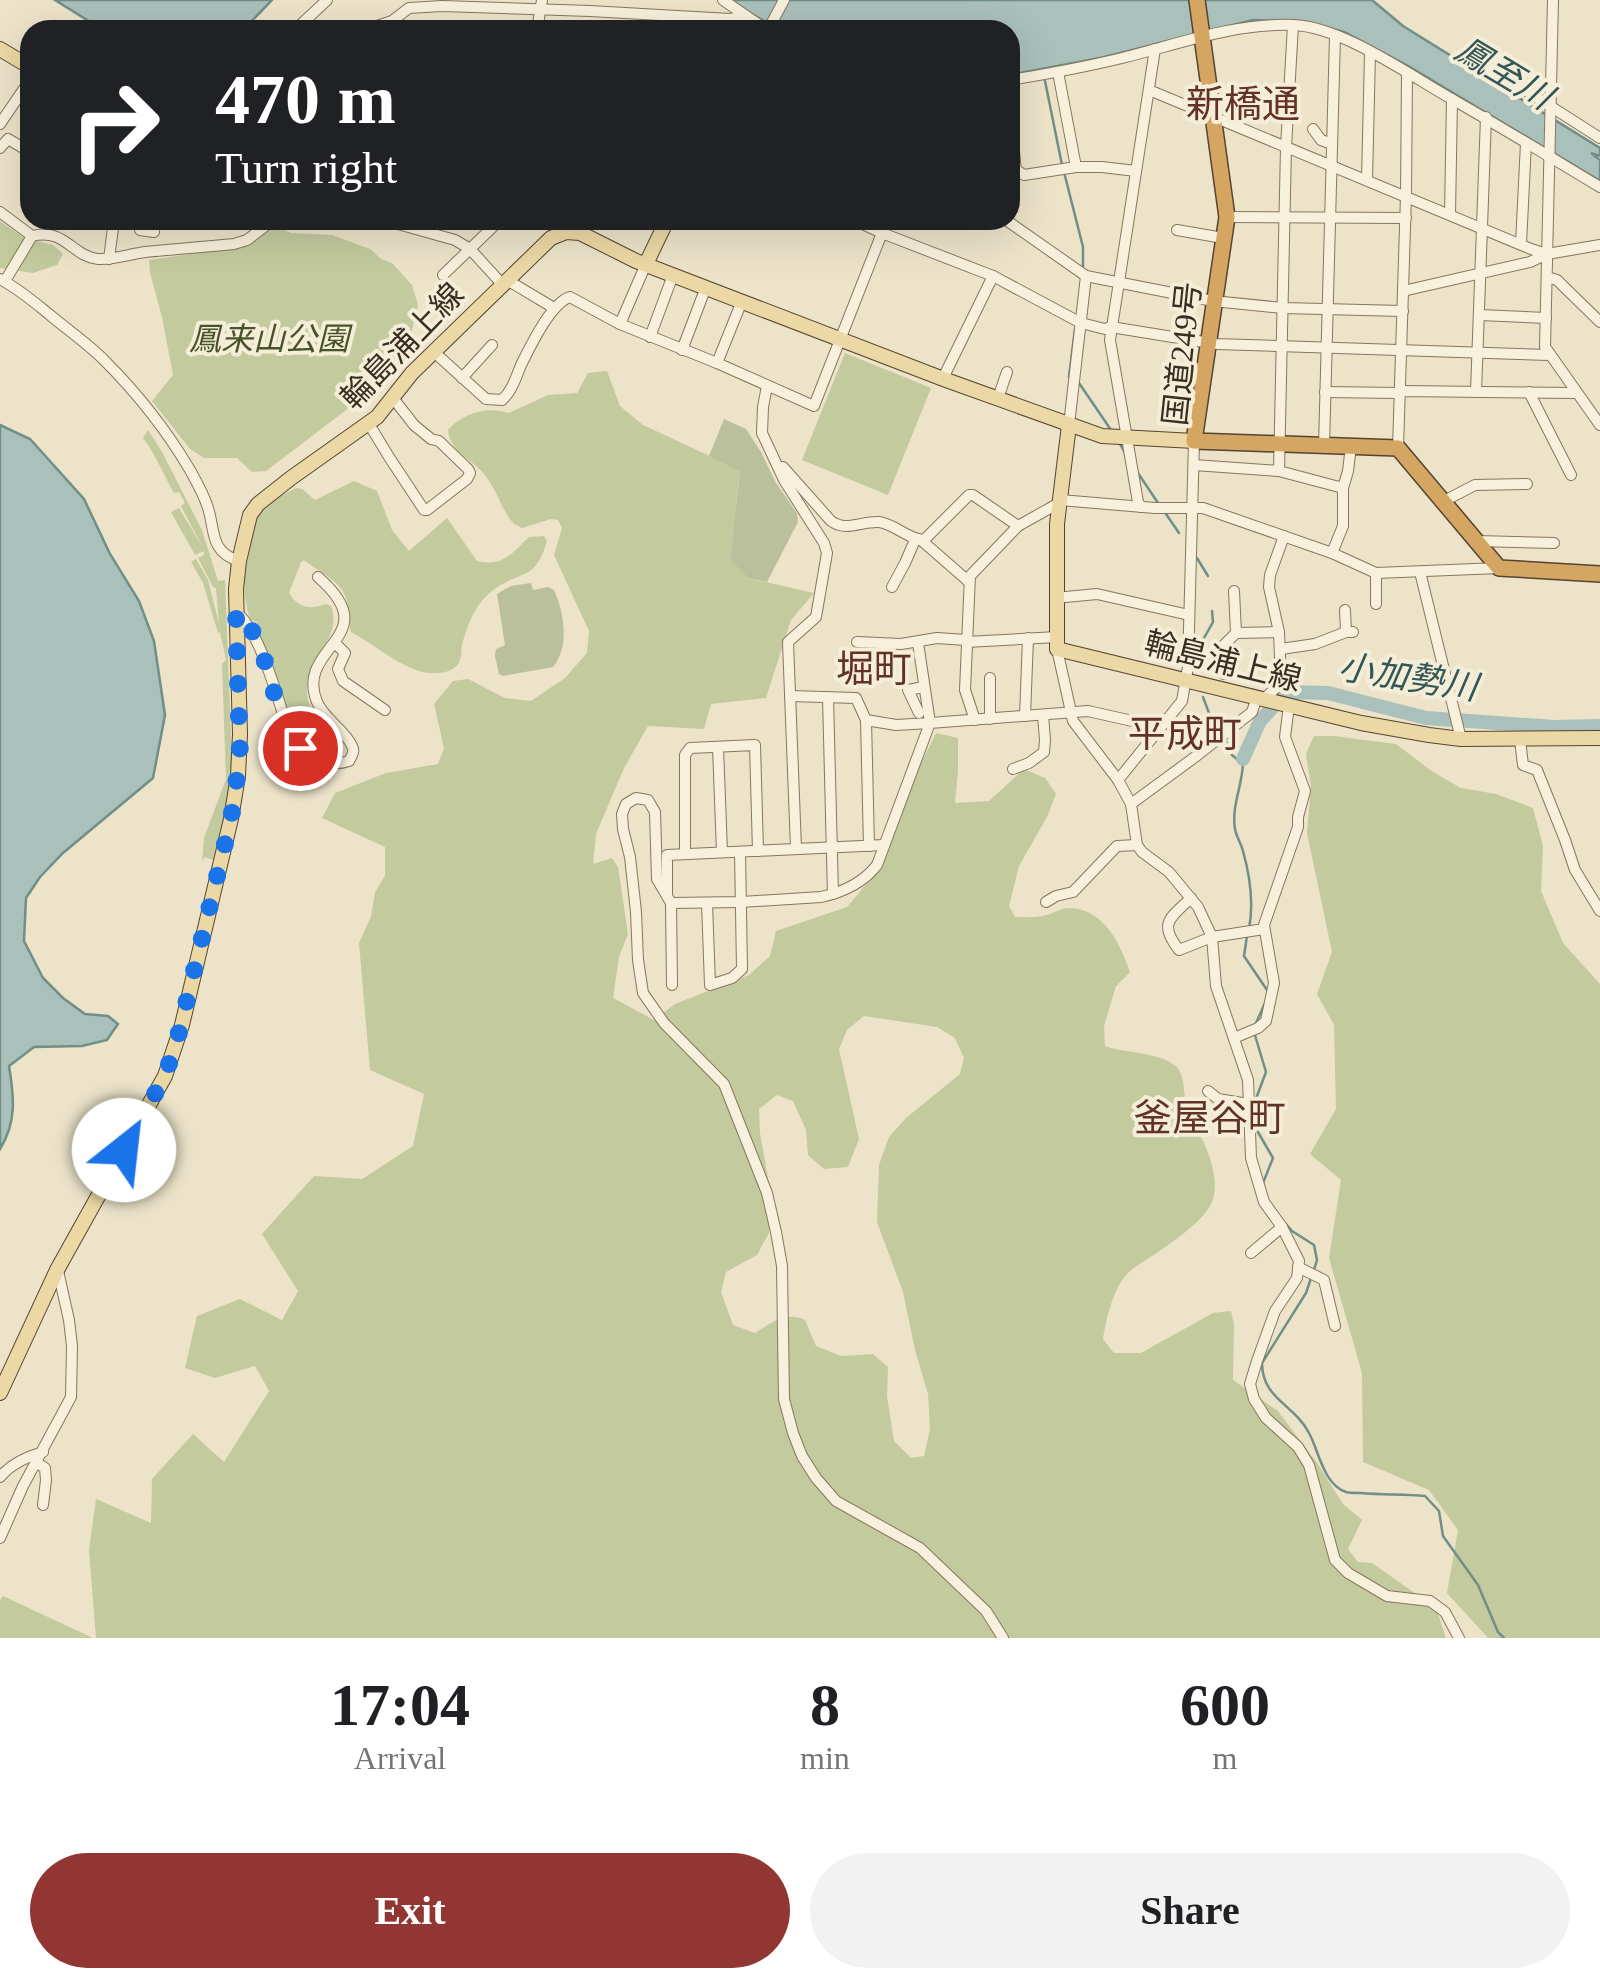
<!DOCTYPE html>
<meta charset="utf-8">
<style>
body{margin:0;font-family:"Times New Roman","Noto Sans JP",serif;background:#f2f2f2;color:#202124;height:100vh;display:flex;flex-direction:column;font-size:38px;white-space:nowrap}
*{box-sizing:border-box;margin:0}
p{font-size:32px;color:#757577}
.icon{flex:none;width:55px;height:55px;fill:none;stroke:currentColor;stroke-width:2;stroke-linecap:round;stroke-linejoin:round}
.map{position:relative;height:1638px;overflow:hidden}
.drawer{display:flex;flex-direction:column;background:#fff;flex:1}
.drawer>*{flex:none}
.banner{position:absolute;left:20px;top:20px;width:1000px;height:210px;border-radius:30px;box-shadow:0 10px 40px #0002;background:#202124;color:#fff;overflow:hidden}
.pin{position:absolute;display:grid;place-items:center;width:85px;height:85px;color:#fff;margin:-42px;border:5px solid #fff;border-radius:50%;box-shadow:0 2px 10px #0007}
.me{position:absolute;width:110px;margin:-55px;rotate:29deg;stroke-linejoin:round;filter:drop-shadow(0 0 8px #0008)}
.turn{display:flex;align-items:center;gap:35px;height:210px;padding:0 30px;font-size:45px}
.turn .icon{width:130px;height:130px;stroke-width:2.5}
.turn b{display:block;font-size:70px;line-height:85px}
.eta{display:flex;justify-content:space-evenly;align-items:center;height:170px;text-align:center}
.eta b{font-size:60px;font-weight:600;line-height:70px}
.cta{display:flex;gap:20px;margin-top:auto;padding:20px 30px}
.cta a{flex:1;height:115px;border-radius:60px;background:#923633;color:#fff;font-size:40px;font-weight:600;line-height:115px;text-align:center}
.cta a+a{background:#f2f2f2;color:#202124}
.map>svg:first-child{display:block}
.green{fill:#c3ca9e;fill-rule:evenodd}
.cemetery{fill:#babf9c}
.water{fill:#aac0bb;stroke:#708f88;stroke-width:2.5}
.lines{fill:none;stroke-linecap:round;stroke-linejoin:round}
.stream{stroke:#708f88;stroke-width:2.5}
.river{stroke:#aac0bb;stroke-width:14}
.minor-casing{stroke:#87765f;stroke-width:12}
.major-casing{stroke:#543;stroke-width:16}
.highway-casing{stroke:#543;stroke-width:18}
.minor{stroke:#f7f0dc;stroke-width:10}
.major{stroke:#ebd8a5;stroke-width:14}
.highway{stroke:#d4a661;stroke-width:15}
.route{stroke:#1a73e8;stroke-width:18;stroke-dasharray:0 32.4}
.labels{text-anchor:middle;stroke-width:8;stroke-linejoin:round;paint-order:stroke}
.park-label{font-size:32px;font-style:italic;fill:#475429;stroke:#f4edd8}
.street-label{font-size:32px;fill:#392e21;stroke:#f4edd8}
.water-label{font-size:35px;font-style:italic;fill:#325756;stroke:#f4edd8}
.quarter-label{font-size:38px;fill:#623324;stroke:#f4edd8}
</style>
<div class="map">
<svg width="1600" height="1638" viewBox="0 0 1600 1638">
<rect width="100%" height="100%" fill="#ece3c9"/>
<g class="green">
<path d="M0 221 24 238 53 245 63 254 57 265 33 273 0 268Z"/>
<path d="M271 223 291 233 332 235 370 249 381 259 392 263 412 285 418 305 410 338 388 373 362 398 266 471 252 472 237 458H204L190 449 152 401 173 375 162 317 150 273 149 260 219 250Z"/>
<path d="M845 353 931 388 888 495 802 460Z"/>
<path d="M607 371 620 406 643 425 740 470 730 560 748 578 814 593 791 620 766 698 711 704 704 729 648 726 624 768 596 834 593 864 612 858 618 867 628 934 619 957 613 998 654 1020 675 1004 749 975 770 956 776 931 847 907 878 870 905 796 936 733 958 738V771L955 803 989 801 1024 769 1045 778 1056 794 1047 817 1019 866 1009 906 1015 917C1025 917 1037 918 1047 915 1054 913 1061 908 1069 908 1104 909 1120 943 1130 972L1116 986 1104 1026 1105 1046C1125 1054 1174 1052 1181 1074 1186 1089 1183 1106 1191 1119 1206 1143 1227 1187 1206 1212 1194 1227 1174 1241 1158 1252 1148 1259 1135 1266 1127 1274 1113 1289 1106 1319 1103 1339L1114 1353H1141L1213 1313 1231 1311 1234 1324 1233 1380 1278 1411 1317 1463 1343 1504 1362 1520 1348 1549 1358 1562 1372 1563 1436 1608 1446 1638H96L89 1550 96 1499 151 1523 152 1479 193 1434 224 1462 269 1391 255 1366 215 1378 185 1368 197 1316 240 1299 282 1320 298 1291 262 1234 314 1176 362 1179 413 1146 424 1094 370 1070 359 943 371 916 375 892 385 876V847L322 818 335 793 386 773 438 764 444 748 434 704 453 681 468 679 505 698 531 701 565 678 587 653 589 631 554 555 562 528 558 520 551 519 522 528 514 524C501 510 497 489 484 474 472 459 450 452 448 430 463 413 487 406 509 413L548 395 577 393 588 373ZM864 1016 937 1027 955 1038 964 1058 960 1074 906 1118 889 1137 879 1165 877 1222 903 1292 915 1350 928 1394 930 1429 924 1456 911 1458 894 1441 887 1396 888 1367 873 1354 841 1356 816 1346 805 1320C786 1311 771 1323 755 1333L733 1325 721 1292 726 1272 757 1255 769 1233 768 1178 760 1133 759 1109 777 1095 793 1101 806 1130 808 1155 824 1169 848 1167 859 1139 839 1049 847 1030Z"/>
<path d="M148 430 162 452 202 530 218 581 225 580 232 762 225 814 213 860 204 857 202 863 204 838 226 779 222 664 226 660 220 632 218 633 203 583 191 562 196 559 208 580 219 624 216 588 213 587 198 558 204 555V551L195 555 171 512 179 508 203 548 181 506 185 503 179 492 174 493C163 474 156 455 143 438Z"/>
<path d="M354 481 377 491 392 530 409 551 447 518 477 561C504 567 512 553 529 537L544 536 547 541C535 583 520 569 492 591 476 603 467 625 462 645 461 650 462 655 460 660 455 675 431 675 419 671 394 663 374 644 351 632 349 622 348 616 348 607 346 582 321 574 304 560L301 562 289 593C298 608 310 610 326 604L331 606C343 637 308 656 307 685 304 724 339 722 343 751 296 783 268 662 257 633L260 627 257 622 250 620C241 589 239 536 262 510 271 500 285 494 296 488L302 489 315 500Z"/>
<path d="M1314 736H1334L1396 744 1433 772 1461 788 1496 794 1533 808 1543 846 1541 891 1563 943 1600 984V1638H1488L1447 1593 1458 1530 1429 1490 1363 1462 1362 1373 1329 1258 1341 1180 1310 1154 1336 1109 1334 1025 1317 994 1332 952 1307 833 1311 786 1306 754Z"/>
<path d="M3 1596 93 1638H0V1600Z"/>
</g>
<g class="cemetery">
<path d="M724 419 746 429 761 452 776 483 797 513 798 522 767 582 748 578 730 560 740 471 709 456Z"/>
<path d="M531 583 533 590 548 587 554 590C564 612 570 647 553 667L503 676 499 674 495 656 496 649 505 645 497 594 511 586Z"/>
</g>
<g class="water">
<path d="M55 0H272L243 30H103Z"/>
<path d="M728 0H1372L1403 26 1600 148V156L1591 153 1600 160V181L1410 67 1344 32 1306 22 1253 20 1100 58 1010 75V30H779Z"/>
<path d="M0 425 30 439 84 499 110 554 139 601 154 641 165 715 153 778 63 853 40 877 26 898 24 941 43 978 63 998 85 1014 108 1016 118 1024 107 1040 82 1046 34 1047 9 1066C14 1096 17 1122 0 1149Z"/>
</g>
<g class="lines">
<g class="stream">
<path d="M1045 81 1062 165"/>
<path d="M1064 172 1083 247V267"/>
<path d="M1072 379 1069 377 1075 329"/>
<path d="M1079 383 1111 430"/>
<path d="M1120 444 1125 453"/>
<path d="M1138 473 1158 503"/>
<path d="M1166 514 1179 533"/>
<path d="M1197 558 1208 576"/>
<path d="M1199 669 1204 638 1213 622 1212 611"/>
<path d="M1203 697 1209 713 1221 730"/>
<path d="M1224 737 1232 755 1238 760 1243 759C1244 783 1231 804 1235 829 1236 836 1241 843 1243 851 1250 876 1254 903 1249 929"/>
<path d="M1247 936 1244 956 1267 990"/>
<path d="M1256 1023 1265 1003"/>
<path d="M1254 1032 1266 1072 1254 1104V1114"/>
<path d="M1255 1127 1273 1158 1263 1183"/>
<path d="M1286 1224 1292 1231 1314 1245 1317 1260 1314 1270"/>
<path d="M1311 1278 1306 1293 1262 1363C1262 1399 1294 1404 1309 1433 1319 1451 1323 1484 1346 1492 1347 1493 1360 1493 1361 1493 1382 1495 1403 1494 1425 1496L1439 1511 1443 1536 1478 1585 1498 1632 1504 1638"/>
</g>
<path class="river" d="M1243 759 1260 721 1287 692 1328 693 1426 718 1554 727 1600 726"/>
<defs>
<g id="minor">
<path d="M723 0 767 30"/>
<path d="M1553 0 1545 347 1600 425"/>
<path d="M295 30 327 0"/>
<path d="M365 30 392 21 409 8 442 6 590 11 730 19 746 16"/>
<path d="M537 30 542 0"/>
<path d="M768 30 784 0"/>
<path d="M1467 53 1600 138"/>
<path d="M1058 72 1076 167"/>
<path d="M1010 80C1047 74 1085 67 1122 58 1179 44 1233 23 1293 25 1340 26 1408 74 1450 98 1501 127 1550 157 1600 187"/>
<path d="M1149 90 1531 249 1547 254"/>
<path d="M1010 111 1016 171 1010 181"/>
<path d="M0 124 30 80"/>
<path d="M1313 129 1321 140 1332 144"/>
<path d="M0 148 8 139 30 152"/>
<path d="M1010 166 1024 175 1076 167H1102L1136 171"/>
<path d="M1367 180 1370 53"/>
<path d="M0 212 32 236"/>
<path d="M1450 214 1452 99"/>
<path d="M1227 217 1406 218"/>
<path d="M177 220 235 222"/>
<path d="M399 220 398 224 455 240 470 249 502 284"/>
<path d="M553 220 563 226 566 232 577 220"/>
<path d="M854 220 882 233 993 276 1081 323 1105 329 1111 327 1216 344 1550 355"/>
<path d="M1006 220 1086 276 1213 301 1283 308 1403 311"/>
<path d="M140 230 154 232 155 220"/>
<path d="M1177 230 1223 238"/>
<path d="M1521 244 1526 143"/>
<path d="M109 259 114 220"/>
<path d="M443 275 500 220"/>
<path d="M1547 277 1557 280 1600 322"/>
<path d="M0 279C19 289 34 302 50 315 68 330 88 344 104 360 136 392 167 431 190 470 196 481 203 493 207 505 216 529 208 551 239 561"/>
<path d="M507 280 554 308"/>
<path d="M5 281 32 236C66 228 71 256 98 259 113 260 130 254 145 252 175 249 204 247 234 244L247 240 273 220"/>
<path d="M1403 291 1530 262 1547 254 1600 245"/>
<path d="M1479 315 1546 318"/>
<path d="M620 324 646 264"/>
<path d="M650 337 673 275"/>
<path d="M682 350 706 287"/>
<path d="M434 352 486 399 502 400C513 390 516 376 522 363 531 345 551 303 570 297L620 324 717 363 814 406 882 233"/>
<path d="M717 363 742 301"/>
<path d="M462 378 492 345"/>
<path d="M946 380V372L993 276"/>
<path d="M767 386 763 407 762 433 784 480 824 543 827 553 816 617 788 642 796 848"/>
<path d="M1325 392 1399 393 1403 391 1577 393"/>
<path d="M1476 392 1486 117"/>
<path d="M1529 392 1571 475"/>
<path d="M998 398 1007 372"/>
<path d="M369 424 389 457 424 510H427L467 479 470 473 468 469 439 441 431 439 414 425 393 398"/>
<path d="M1069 425 1086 276"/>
<path d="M1324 446 1335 36"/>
<path d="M1398 448 1406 196 1407 73"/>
<path d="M1194 465 1279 471 1343 488"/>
<path d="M783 467 831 521C846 532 861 521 879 522 895 524 907 539 924 540L969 495H973L1018 526"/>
<path d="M1279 471 1286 147 1293 25"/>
<path d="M1060 500 1155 508H1203L1332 553 1376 573 1499 568"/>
<path d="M1444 501 1475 485 1527 484"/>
<path d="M1141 507 1138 502 1110 340 1155 49"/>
<path d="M921 540 968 581"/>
<path d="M1476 541 1554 543"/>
<path d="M1332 553 1343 526V488L1348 471 1351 446"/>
<path d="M1420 572 1461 739"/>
<path d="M1376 573V604"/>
<path d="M892 587 905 563 915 540"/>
<path d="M1055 598 1097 594 1189 615"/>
<path d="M1345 610 1346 632"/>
<path d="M236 612C260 630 279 703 289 733 303 754 324 769 349 761 352 755 355 752 352 746 345 730 325 720 317 702 294 645 388 638 318 577"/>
<path d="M1236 633 1279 632"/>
<path d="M857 642 901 644 937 638 966 640"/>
<path d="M966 642 1057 637"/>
<path d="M335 643 345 653 338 669 343 681 385 710"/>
<path d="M1057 649 1073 721 1118 780 1131 804 1137 845 1142 852 1169 872 1198 907 1212 937 1216 986 1248 1080 1251 1158 1264 1202 1282 1227 1299 1261 1297 1278 1275 1311 1257 1361 1250 1384 1254 1399 1266 1418 1298 1447 1309 1465 1335 1560 1348 1573 1387 1596 1430 1601 1445 1612 1459 1638"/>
<path d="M1281 649 1315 644 1346 632H1353"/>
<path d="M1224 674 1221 648 1236 633 1234 591"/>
<path d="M990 678V719"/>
<path d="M790 696 856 698 866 720 869 846"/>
<path d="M828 697 833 894"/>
<path d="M1264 699 1281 683 1279 632 1269 587 1270 575 1284 536"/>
<path d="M919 713 908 690 924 687"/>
<path d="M1025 716 1028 638"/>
<path d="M866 720 896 725 930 723 918 643"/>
<path d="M975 720 965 690 970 576 1018 526 1059 503"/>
<path d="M1520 740 1523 765 1537 770 1565 840 1575 870 1600 911"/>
<path d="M718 747 722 852"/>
<path d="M1013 769 1029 763 1044 752 1045 740 1043 715"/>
<path d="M1118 780 1182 701 1188 667 1194 441"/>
<path d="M1131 804 1195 757 1252 712 1257 697"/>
<path d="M685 854V755L690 748 755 745 758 851"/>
<path d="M667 895V855L884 845"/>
<path d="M1191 898C1170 918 1158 923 1179 950L1212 937 1264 929"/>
<path d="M1046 902 1056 896 1073 892 1117 846 1137 845"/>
<path d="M671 903 741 902 821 897C844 892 863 883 877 865L930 723 1088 711 1150 725 1158 732"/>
<path d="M707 903 710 985 732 978 742 969 740 852"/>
<path d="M672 985 671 903 657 879 655 812 648 800 636 798 626 804 622 814 623 829 630 857 636 912 638 960 643 993 664 1023 724 1084 767 1193 776 1232 782 1266 784 1399 793 1433 802 1456 816 1478 836 1501 920 1548 986 1611 1003 1638"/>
<path d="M1234 1038 1258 1028 1266 1021 1274 983 1264 925 1298 827V817L1305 791 1285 737 1289 705"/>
<path d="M1208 1091 1218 1099 1248 1104"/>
<path d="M1251 1253 1282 1227"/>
<path d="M1298 1267 1324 1280 1335 1326"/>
<path d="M37 1463 45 1468 46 1480 43 1505"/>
<path d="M0 1477C11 1464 26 1457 43 1452"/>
<path d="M0 1538 23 1486 71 1397 72 1346 69 1320 58 1271"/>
</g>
<g id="major">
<path d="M0 49 30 67"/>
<path d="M646 264 667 220"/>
<path d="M1069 425 1057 524V649L1361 723 1429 735 1461 739 1600 738"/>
<path d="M0 1393 57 1270 165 1076 182 1025 231 819 238 776 240 734 236 589 239 561 250 515 258 504 291 478 377 417 412 373 551 238 566 232 580 233 636 261 946 380 1102 436 1194 441"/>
</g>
<path id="highway" d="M1197 0 1227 217 1194 441 1398 448 1499 568 1600 574"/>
</defs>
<use href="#minor" class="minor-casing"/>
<use href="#major" class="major-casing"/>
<use href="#highway" class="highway-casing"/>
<use href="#minor" class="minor"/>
<use href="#major" class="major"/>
<use href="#highway" class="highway"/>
</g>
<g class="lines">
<path class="route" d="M124 1150 156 1092 174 1053 231 819 240 756 236 612C272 639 269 716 300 748"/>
</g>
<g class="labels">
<g class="park-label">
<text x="269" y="350">鳳来山公園</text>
</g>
<g class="street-label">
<text transform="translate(402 346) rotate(-46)" y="11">輪島浦上線</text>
<text transform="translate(1182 354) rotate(-84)" y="11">国道249号</text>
<text transform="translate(1223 661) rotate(14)" y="11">輪島浦上線</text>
</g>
<g class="water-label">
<text transform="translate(1504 73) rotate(31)" y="12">鳳至川</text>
<text transform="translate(1408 677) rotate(9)" y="12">小加勢川</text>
</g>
<g class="quarter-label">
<text x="1243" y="117">新橋通</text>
<text x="874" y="682">堀町</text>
<text x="1185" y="747">平成町</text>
<text x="1210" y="1131">釜屋谷町</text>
</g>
</g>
</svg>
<div class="pin" style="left:300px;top:748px;background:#d93025"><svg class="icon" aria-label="arrive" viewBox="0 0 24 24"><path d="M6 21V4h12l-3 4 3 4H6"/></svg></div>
<svg class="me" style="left:124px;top:1150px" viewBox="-20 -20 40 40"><circle r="19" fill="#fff"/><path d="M0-13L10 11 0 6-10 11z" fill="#1a73e8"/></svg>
<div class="banner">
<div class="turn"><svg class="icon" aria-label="right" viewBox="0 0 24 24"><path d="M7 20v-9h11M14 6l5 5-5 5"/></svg><div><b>470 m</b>Turn right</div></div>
</div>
</div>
<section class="drawer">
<div class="eta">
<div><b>17:04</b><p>Arrival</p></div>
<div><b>8</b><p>min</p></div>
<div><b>600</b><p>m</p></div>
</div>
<div class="cta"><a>Exit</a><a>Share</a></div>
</section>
